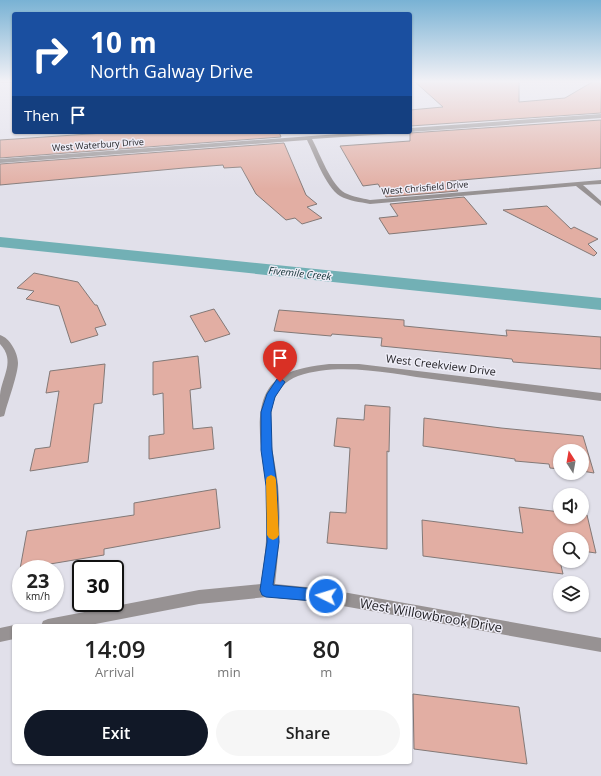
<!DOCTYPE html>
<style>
body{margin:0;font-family:"Open Sans",sans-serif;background:#f6f6f6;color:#222;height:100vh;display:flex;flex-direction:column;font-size:15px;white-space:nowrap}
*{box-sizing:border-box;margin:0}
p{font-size:13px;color:#767676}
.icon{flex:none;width:22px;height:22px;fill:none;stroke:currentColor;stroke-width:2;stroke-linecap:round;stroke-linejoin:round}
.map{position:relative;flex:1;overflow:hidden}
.sheet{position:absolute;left:12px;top:624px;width:400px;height:140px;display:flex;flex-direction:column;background:#fff;border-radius:4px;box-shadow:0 1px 3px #0004}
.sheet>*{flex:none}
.top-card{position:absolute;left:12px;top:12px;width:400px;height:122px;border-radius:4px;box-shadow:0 1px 3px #0004;background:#1a4fa0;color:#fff;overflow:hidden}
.needle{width:26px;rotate:349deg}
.controls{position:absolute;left:553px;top:444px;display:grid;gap:8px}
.controls a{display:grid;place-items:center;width:36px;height:36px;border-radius:50%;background:#fff;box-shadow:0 1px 3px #0004;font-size:20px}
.speed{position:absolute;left:12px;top:560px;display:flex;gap:8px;font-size:20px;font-weight:700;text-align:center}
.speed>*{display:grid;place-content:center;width:52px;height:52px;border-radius:50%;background:#fff;box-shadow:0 1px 3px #0004;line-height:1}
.speed small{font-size:10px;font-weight:400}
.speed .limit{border:2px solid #111;border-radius:6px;background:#fff;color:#111}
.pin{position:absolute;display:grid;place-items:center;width:34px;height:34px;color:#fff;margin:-41px -17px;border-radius:50% 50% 50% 0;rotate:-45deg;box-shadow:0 0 4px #0007}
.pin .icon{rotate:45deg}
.me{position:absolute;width:44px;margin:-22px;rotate:275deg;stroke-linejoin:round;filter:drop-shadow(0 0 3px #0008)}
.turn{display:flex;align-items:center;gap:14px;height:84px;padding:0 12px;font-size:18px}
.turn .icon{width:52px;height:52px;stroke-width:2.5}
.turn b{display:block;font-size:28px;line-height:34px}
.then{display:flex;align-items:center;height:38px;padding:0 12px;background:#0003;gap:8px;font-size:15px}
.eta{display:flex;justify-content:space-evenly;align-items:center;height:68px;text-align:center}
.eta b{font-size:24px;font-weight:600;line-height:28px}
.cta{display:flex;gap:8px;margin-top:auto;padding:8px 12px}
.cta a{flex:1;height:46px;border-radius:24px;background:#111827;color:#fff;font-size:16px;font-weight:600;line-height:46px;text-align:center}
.cta a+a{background:#f6f6f6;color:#222}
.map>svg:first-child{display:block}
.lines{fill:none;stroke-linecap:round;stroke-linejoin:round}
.canal{fill:#72b0b5;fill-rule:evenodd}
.building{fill:#e2aea3;stroke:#837977}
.minor{fill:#979293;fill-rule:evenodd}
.route{fill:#1a73e8;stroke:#114b97}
.slow{fill:#f59e0b}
.labels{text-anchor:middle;stroke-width:3;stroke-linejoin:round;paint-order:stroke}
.far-street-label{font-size:9px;fill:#1f1e22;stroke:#eeedf7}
.far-water-label{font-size:10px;font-style:italic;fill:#0e2e31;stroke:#eeedf7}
.street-label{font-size:11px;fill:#1f1e22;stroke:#eeedf7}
.near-street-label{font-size:13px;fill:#1f1e22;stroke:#eeedf7}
</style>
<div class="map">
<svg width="601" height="776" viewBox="0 0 601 776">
<rect width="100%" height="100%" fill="#e1e0ea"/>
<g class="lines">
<path class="canal" d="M0 237 601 298V310L0 247Z"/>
</g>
<g class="building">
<path d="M414 81H519V102L565 98 594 81H601V113L410 126V110L443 107Z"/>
<path d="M601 120V168L450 181 458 191 386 197 378 184 363 186 340 146 410 141V133Z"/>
<path d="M119 132H279L281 137 0 158V140Z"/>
<path d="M284 143 306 195 317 204 307 207 322 218 302 224 295 218 286 220 256 194 241 167 224 168 223 165 184 168 0 185V164Z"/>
<path d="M464 197 487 224 389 234 379 218 398 216 390 204Z"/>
<path d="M547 206 571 229 574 227 598 239 588 244 597 253 594 256 503 210Z"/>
<path d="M34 273 78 282 95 305H97L106 325 95 328 98 335 71 343 59 306 26 299 34 291 17 288Z"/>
<path d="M214 309 230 334 205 342 190 316Z"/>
<path d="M279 310 404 320V326L507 336 506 330 601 337V369L513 362 512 359 381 346 382 338 332 334 331 336 274 331Z"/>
<path d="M198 356 201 388 190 390 193 429 212 427 214 449 149 459V436L164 434 163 393 153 395V362Z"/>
<path d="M105 364 102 403 94 404 88 462 30 471 35 449 50 447 59 391 46 393 50 371Z"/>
<path d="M365 405 390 407 389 452 387 451V549L327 543 330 512 346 513 350 448 334 446 337 418 364 420Z"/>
<path d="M424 418 501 428 583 436 594 473 582 471V451H560V469L550 468 549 464 515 461V459L423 446Z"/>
<path d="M216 489 220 528 104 549V555L20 569 27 531 134 515V503Z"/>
<path d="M519 507 560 512V517H582V514L587 515 596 553 582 551V539H560V548H557L563 574 423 556 422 520 523 533Z"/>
<path d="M413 694 519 707 527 764 414 749Z"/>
</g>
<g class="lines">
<g class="minor">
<rect x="0" y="81" width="14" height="2"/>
<path d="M601 114V118L410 132V128Z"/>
<path d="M366 132H391L388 134 312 139C320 154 331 185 345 193 353 197 362 198 370 200L601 180V184L583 185 601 201V206L576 186 370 204C360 202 349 201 340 196 325 186 315 156 307 140L0 163V159Z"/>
<path d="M0 335C10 338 18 353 18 363 18 374 8 401 5 413L4 416 0 417C0 410 0 402 0 395 2 376 16 361 0 344Z"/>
<path d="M329 364H359L601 393V401C547 394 493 387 439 380 395 375 342 361 298 376 285 381 277 390 273 404 266 431 275 458 278 485 281 518 279 551 275 584L326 589 601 638V652L326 603 267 597 199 604 85 626H41L43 621 48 619 199 590 261 584C266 551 269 517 266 484 263 452 247 397 282 376 296 368 314 366 329 364Z"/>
<path d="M14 625 17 626H14V639L0 642V628Z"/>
</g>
</g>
<linearGradient id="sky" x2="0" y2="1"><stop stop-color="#79b2d4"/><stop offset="0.43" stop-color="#f2f1f6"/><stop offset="1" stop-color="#f2f1f6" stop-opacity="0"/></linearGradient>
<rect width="601" height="189" fill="url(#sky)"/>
<path class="route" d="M280 378 285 382 275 397 271 412 272 450 277 486 279 542 273 585 326 590 331 592 332 596 331 601 326 602 266 597 262 595 260 590 267 542 266 486 261 450V412L267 394 277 379Z"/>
<path class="slow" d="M271 475 275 477 276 480 279 535 277 538 273 540 269 538 267 535 266 480 267 477Z"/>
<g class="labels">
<g class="far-street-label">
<text transform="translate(98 145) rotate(-4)" y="3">West Waterbury Drive</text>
<text transform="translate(425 188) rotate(-5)" y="3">West Chrisfield Drive</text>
</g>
<g class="far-water-label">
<text transform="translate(300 273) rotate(6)" y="4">Fivemile Creek</text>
</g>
<g class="street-label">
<text transform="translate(441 365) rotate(7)" y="4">West Creekview Drive</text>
</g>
<g class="near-street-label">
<text transform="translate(431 615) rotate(10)" y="5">West Willowbrook Drive</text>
</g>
</g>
</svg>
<div class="controls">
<a><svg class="needle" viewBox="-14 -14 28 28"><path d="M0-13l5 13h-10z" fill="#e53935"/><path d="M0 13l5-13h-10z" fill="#767676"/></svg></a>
<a><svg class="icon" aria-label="sound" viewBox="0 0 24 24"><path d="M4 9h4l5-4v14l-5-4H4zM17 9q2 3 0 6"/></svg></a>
<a><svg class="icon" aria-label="search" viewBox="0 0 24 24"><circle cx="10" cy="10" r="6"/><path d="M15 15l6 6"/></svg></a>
<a><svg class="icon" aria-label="layers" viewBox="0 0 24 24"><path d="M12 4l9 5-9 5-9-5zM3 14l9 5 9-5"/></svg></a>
</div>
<div class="speed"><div>23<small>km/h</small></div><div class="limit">30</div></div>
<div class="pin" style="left:280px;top:382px;background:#d93025"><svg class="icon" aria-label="arrive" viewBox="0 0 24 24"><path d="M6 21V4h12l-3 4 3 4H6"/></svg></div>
<svg class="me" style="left:326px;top:596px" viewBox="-20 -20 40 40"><circle r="17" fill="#1a73e8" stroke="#fff" stroke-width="3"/><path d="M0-11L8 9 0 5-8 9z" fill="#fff"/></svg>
<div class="top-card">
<div class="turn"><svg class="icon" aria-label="right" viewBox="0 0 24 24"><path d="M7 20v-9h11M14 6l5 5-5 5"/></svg><div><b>10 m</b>North Galway Drive</div></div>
<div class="then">Then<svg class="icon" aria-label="arrive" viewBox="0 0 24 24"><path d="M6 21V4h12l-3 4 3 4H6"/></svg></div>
</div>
<section class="sheet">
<div class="eta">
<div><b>14:09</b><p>Arrival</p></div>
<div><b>1</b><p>min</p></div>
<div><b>80</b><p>m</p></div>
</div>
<div class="cta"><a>Exit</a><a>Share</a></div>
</section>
</div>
